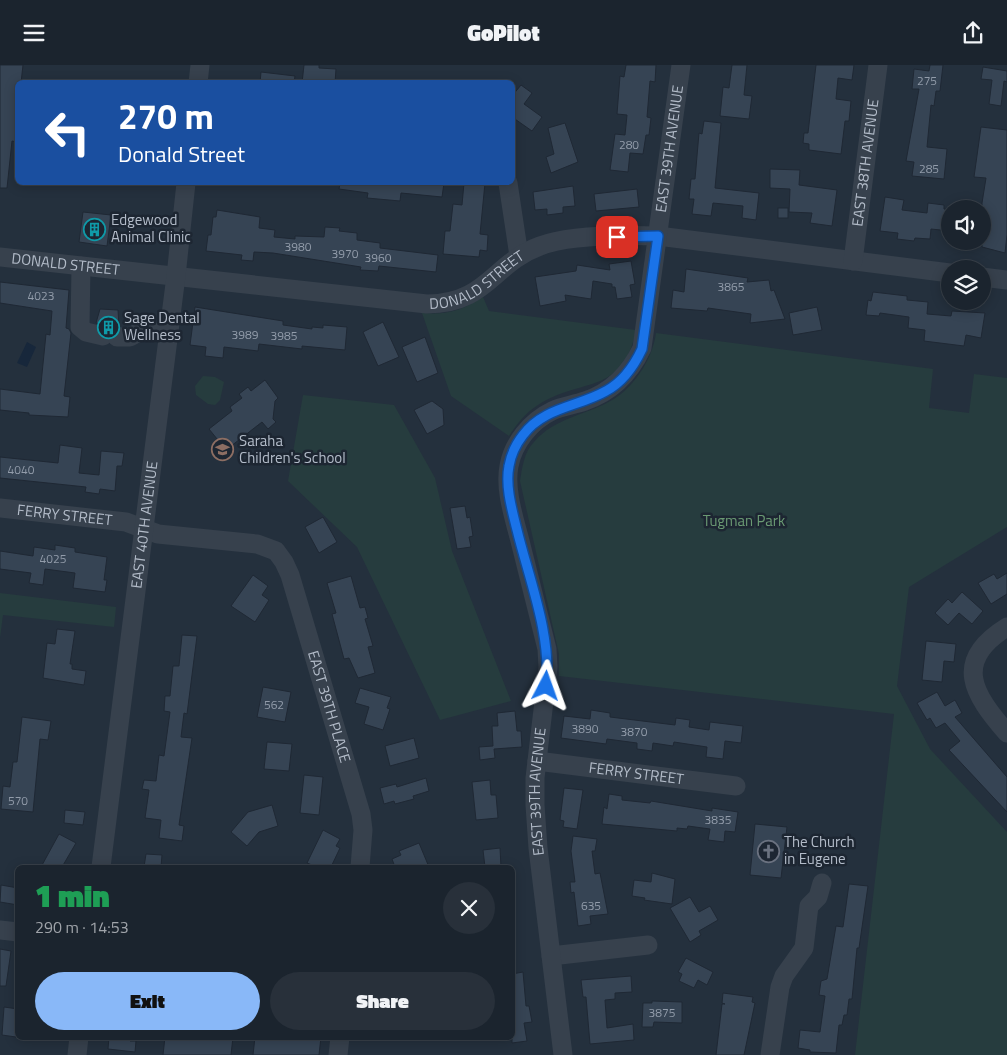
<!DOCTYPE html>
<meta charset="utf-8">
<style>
body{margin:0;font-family:"Titillium Web",sans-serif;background:#28303a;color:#f1f3f6;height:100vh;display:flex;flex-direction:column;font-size:19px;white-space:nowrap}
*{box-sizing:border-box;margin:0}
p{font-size:16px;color:#a0a4aa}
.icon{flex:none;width:28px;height:28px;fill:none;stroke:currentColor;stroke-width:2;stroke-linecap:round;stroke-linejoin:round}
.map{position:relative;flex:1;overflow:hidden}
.details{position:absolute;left:15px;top:800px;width:500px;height:175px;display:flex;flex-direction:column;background:#1b242e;border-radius:8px;box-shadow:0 2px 12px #0003,0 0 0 1px #39414a}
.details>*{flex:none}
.top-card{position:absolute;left:15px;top:15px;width:500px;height:105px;border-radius:8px;box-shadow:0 2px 12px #0003,0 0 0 1px #39414a;background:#1a4fa0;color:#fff;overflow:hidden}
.controls{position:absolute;left:941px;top:135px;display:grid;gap:10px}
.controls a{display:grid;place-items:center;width:50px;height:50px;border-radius:50%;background:#1b242e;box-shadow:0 2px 12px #0003,0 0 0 1px #39414a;font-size:25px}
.pin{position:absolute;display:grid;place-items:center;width:42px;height:42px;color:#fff;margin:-21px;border-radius:10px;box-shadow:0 2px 8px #0006}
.me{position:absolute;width:55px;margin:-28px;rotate:4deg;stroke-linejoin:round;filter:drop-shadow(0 0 4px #0008)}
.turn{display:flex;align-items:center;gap:18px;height:105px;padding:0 20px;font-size:22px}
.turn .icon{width:65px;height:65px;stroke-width:2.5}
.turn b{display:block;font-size:35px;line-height:42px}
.round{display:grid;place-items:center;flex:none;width:52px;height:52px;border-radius:26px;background:#28303a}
.headline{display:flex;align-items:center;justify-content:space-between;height:85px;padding:0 20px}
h1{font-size:30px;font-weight:800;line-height:38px;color:#1e9e55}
.button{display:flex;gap:10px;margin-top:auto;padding:10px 20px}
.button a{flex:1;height:58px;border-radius:30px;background:#89b8f8;color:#111;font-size:20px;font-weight:800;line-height:58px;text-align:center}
.button a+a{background:#28303a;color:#f1f3f6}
header{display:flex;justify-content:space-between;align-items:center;height:65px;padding:0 20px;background:#1b242e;font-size:22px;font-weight:800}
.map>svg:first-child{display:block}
.green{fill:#263c3e}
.water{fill:#17273b}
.building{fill:#364454;stroke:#1f2834}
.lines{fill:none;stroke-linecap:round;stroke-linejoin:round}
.minor{stroke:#37414d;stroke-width:19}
.route-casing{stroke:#114b97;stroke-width:12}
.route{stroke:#1a73e8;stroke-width:9}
.labels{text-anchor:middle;stroke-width:5;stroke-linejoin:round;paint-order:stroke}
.number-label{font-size:12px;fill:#929caa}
.street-label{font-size:15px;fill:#b3bcc9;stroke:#1d2632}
.poi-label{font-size:15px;fill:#b3bcc9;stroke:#1d2632;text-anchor:start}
.park-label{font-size:15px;fill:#6a9a73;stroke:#1d2632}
</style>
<header><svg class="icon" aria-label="menu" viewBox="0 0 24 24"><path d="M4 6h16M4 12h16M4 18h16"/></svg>GoPilot<svg class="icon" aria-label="share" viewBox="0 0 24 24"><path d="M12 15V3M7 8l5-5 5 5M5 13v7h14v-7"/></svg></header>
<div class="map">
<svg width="1007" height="990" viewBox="0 0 1007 990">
<rect width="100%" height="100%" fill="#24303d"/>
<g class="green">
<path d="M483 232 489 246 636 265C623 331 581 312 538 340 525 348 517 359 509 371L451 331 422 248C448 250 460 246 483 232Z"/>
<path d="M656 268 933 304 929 343 969 348 974 309 1007 313V462L909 522 897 621 930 684 1007 767V990H855L894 649 559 611V589L520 416C522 403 524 387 534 377 555 352 588 350 614 334 636 320 653 292 656 268Z"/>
<path d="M203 311 215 312 224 317 220 335 215 340 208 339 196 330 195 321Z"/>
<path d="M303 330 394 340 435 413 452 486 511 636 440 655 357 482 288 416Z"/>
<path d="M0 528 116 542 114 562 3 550 0 573Z"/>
</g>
<path class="water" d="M27 277 36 282 27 302 17 298Z"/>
<g class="building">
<path d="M0 0H23L21 18H18L17 77 12 76 7 123H0Z"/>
<path d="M304 0H319V3L336 4 335 18H302Z"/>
<path d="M626 0H656L655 17 650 16 647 52 651 53 649 70H646L643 89 630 88 628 107 610 105 615 69 625 70 627 50 617 49 620 11 624 12Z"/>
<path d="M732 0H747L744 30 752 31 749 54 720 51 723 22 729 23Z"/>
<path d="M816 0H854L852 15 838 13 836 34 851 36 849 56H845L841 89 809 85V79L803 78 804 68H808Z"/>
<path d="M930 0H943L940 26H936L934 41 931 40 927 82 947 84 944 114 912 111 914 97 906 96 919 24H912L914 4 929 6Z"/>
<path d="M983 2 1007 6V17L1004 16 1001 41 989 39 992 15 981 14Z"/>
<path d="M261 7 295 11 294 18H260Z"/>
<path d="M521 20 532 28 524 39 542 52 532 66 512 52V31Z"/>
<path d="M704 56 721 58 715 123 759 128 756 155 742 153 743 141 713 138 711 151 692 149 694 134H689L691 114H695L699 68 702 69Z"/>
<path d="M565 58 578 97 551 108 546 92 554 89 548 63Z"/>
<path d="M981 62 1007 65V170L1005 188 982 182V138L986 113 974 112Z"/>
<path d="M770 104 800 105 799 120 837 125 832 161 810 158 812 148 789 147 790 124 770 123Z"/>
<path d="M340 118H444L442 132 401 128 400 136 367 133 368 128 339 124Z"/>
<path d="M464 118H485L480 169 488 170 487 186 480 185 479 192 443 189 445 166H450L453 139 462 140Z"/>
<path d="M573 121 575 141 563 142V148L547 150V144L535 145 533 127Z"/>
<path d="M637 124 639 142 596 146 594 129Z"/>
<path d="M885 132 904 135 902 145 927 148 928 138 944 140V144L950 145V166L931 164 930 174 915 173 914 176 897 174 898 168 880 166Z"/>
<rect x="778" y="143" width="10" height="10"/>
<path d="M217 145 260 152 259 163 275 165 274 172 295 174V171L324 172 325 162 340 163 339 166 357 168V175L380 178V183L438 190 436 207 379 201 378 206 360 205 361 202 273 188 254 187 253 196 241 195 242 190 206 186 208 170H211L213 152H216Z"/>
<path d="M83 147 111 150 107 181 79 177Z"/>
<path d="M631 196 635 219 630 220 632 232 617 234 615 222H612V219L593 216 591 234 565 230 566 236 540 241 535 212 576 206 577 200 610 205 609 199Z"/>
<path d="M686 204 748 213 747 217 769 215 771 226 774 225 785 254 750 258 751 249 708 243 707 246 671 243 673 225 684 227Z"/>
<path d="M0 217 69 225 66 263 69 264 71 268 64 331 70 332 68 352 29 350V348L0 345V324L40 329 46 269 50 270 52 246 0 238Z"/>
<path d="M873 227 907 231V235L928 237 927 249 951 251 952 246 985 248 981 273 966 270 964 281 924 276 925 265 908 263 909 252 880 248 879 251 866 250 868 235 871 236Z"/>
<path d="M195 242 283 256V260L312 264V262L323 263V260L347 262 345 285 302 281V284L259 279 258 286 224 282 223 293 205 291 206 282 190 280Z"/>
<path d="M817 242 822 265 793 270 789 248Z"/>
<path d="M100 244 118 245 119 261 111 263 96 258Z"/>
<path d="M383 257 399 292 378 301 363 267Z"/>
<path d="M425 272 438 308 417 317 402 282Z"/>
<path d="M265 315 278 333 275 336 273 354 276 357 268 364 262 357 226 385 209 364 232 346 230 342 242 333 239 329 248 322 251 326Z"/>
<path d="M432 336 443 344 444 360 427 369 414 345Z"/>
<path d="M60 380 82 383 79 408 99 410 101 386 124 388 122 401H117L115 426 100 424 99 429 85 427 86 422 0 413V392L58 398Z"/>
<path d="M465 441 467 453 470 452 473 471 469 472 471 482 457 484 450 443Z"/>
<path d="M323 452 337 477 319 488 305 462Z"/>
<path d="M55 480 75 483V487L107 492 104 515H107L105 527 73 523 75 508 45 504 43 520 29 518 31 508 0 504V486L33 491 34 482 55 485Z"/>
<path d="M1007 508V529L991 539 978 518 994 509 997 514Z"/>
<path d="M253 510 268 521 262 530 269 535 255 557 231 541Z"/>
<path d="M351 511 360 543 365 542 368 553 365 554 373 581 368 582 375 608 358 613 349 593 344 594 332 549 336 548 327 518Z"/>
<path d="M962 527 983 546 972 559 959 548 948 560 935 548 948 534 952 538Z"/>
<path d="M57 564 75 566 70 599H72V604L86 606 84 620 43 613 47 578 55 579Z"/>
<path d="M182 570 197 571 187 649 184 648 181 672 192 673 179 760 184 761 182 776 159 773 161 755 145 753 149 725 142 724 144 715 156 716 159 690 164 691 170 647 164 646 165 631H170L173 601H179Z"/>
<path d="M926 576 956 579 954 597 944 596 942 617 922 615Z"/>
<path d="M263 622 291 627 285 657 257 652Z"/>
<path d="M360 623 391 632 387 643 390 644 383 665 364 659 369 642 355 638Z"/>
<path d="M937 627 945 641 955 635 962 648 955 652 1007 712V747L949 685 960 676 945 658 936 663 930 653 927 655 917 638Z"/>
<path d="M591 645 610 648V652L675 660 676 653 690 655 689 662 709 665 710 657 743 661 741 678 725 676 723 694 706 692 707 682 674 677 673 681 653 678 652 686 637 684V678L607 674 606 679 561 673 564 651 590 654Z"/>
<path d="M515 646 517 666H521L522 682 494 684 495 693 480 695 479 682 493 681 492 661H498L497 648Z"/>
<path d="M22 652 51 656 48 675 40 674 33 747 1 744 3 721 10 722 13 697H17Z"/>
<path d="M414 673 419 693 390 701 385 681Z"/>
<path d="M267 677 292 679 289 706 264 704Z"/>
<path d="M304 710 323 712 319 750 300 748Z"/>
<path d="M426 713 429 726 413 731 414 734 395 739 394 736 384 739 380 723 396 719 397 722Z"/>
<path d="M490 715 491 730H496L498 753 476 755 472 717Z"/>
<path d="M564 723 583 725 577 764 563 762 564 756 560 755Z"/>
<path d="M609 729 622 731V735L650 738 651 736 712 746V743L738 747 735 767 725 766 724 777 708 775 710 764 688 761 687 764 677 763V766L602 759 604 742 607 744Z"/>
<path d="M272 740 278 761 259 767 247 781 231 767 248 747Z"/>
<path d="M65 745 85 747 83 760 64 758Z"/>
<path d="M755 759 787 762 781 813 750 810Z"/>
<path d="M323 765 340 774 336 781 340 783 331 802H317L307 798Z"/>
<path d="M59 769 76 778 62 802H41Z"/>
<path d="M573 771 597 774 595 786H592L595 809 600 808 608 849 590 851 591 859 578 861 574 827 571 828 570 817H575L571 786Z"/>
<path d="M419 778 429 802H395L392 794 401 790 399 786Z"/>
<path d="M500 783 501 802H485L483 785Z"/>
<path d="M146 789 162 790 161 802H144Z"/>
<path d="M652 808 675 814 672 839 644 835 645 833 632 831 634 815 651 817Z"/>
<path d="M849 819 868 821 859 883H857L852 934H849L847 950H844L842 960H839L836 988 810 987V985L798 983 800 965 820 967 825 931 819 930 821 916 827 914 836 861 843 862Z"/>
<path d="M1 820 18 823V840L0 837Z"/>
<path d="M690 832 699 847 710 841 718 855 699 866 701 870 690 877 670 843Z"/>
<path d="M0 884 11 886 6 921H0Z"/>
<path d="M686 893 713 907 707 920 698 915 694 923 679 916 682 909 678 907Z"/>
<path d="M523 907 526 941H529L532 957 524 958 527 976 512 978V909Z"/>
<path d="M631 911 632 927 615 928V934L605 935 607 963 633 959 634 975 590 979 586 932H583L581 915Z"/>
<path d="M723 928 753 932 752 937 755 938 744 990H716L722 939H725L722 938Z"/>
<path d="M652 936 682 937V958L654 957 653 962H642L643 938H652Z"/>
<path d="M4 942 18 944 16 972 2 970Z"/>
<path d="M109 972H131L130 976H136L135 987 108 984Z"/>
<path d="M165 972H233L231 990H163Z"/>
<path d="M255 972H321L319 990H253Z"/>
</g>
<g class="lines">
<g class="minor">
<path d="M198 18 200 0"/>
<path d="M508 118 519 191"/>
<path id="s1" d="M0 192 427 239C487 239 493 198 540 181 569 170 626 170 658 171L950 208"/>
<path id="s2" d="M853 196 878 0"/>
<path d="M81 201 80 262 86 267 103 271"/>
<path d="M982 212 1007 215"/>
<path d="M117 272H130L143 265 169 269"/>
<path id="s3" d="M0 443 126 457 158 469 257 479 276 486 284 497 290 510 361 749 363 765 360 802"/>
<path d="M1007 562C952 596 973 629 1007 668"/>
<path id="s4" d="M537 696 736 721"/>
<path id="s5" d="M101 802 176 211 186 118"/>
<path d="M0 865 18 867"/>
<path d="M551 891 648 880"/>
<path d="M77 990 79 972"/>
<path d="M338 990 340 972"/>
<path id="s6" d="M563 990 538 783 535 740V713L548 602 547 584C539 551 530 517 522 484 516 458 504 427 509 401 513 378 531 356 552 346 562 341 574 340 585 336 612 327 630 308 642 283L681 0"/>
<path d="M770 990 780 922 784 911 804 883 809 841 818 832 822 818"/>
</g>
</g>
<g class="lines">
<defs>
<path id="route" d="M546 621C552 571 529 514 517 465 512 445 505 421 509 401 511 389 516 379 523 370 544 342 578 342 606 326 623 317 634 301 642 284L658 171 617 172"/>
</defs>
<use href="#route" class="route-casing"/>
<use href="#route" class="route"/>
</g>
<defs>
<symbol id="building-ring" viewBox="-11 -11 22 22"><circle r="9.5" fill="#1d2632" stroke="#0f9aa8" stroke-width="1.5"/><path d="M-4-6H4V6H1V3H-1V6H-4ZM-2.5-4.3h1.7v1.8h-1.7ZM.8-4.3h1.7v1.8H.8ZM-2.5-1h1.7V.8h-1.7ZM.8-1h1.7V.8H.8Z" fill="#0f9aa8"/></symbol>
<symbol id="school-ring" viewBox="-11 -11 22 22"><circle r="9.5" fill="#1d2632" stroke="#8d6e63" stroke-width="1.5"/><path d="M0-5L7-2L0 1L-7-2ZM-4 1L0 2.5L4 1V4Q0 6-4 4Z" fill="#8d6e63"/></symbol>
<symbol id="church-ring" viewBox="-11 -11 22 22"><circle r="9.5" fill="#1d2632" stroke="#6b7280" stroke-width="1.5"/><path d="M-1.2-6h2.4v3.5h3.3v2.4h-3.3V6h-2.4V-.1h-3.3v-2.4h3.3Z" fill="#6b7280"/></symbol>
</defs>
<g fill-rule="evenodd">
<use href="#building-ring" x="82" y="152" width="25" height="25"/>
<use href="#building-ring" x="96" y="250" width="25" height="25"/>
<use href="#school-ring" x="210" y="372" width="25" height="25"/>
<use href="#church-ring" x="756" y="774" width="25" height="25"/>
</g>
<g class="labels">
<g class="number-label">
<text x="927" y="20">275</text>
<text x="629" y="84">280</text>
<text x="929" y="108">285</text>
<text x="298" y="186">3980</text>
<text x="345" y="193">3970</text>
<text x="378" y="197">3960</text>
<text x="731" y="226">3865</text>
<text x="41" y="235">4023</text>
<text x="245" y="274">3989</text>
<text x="284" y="275">3985</text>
<text x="21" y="409">4040</text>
<text x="53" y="498">4025</text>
<text x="274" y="644">562</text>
<text x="585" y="668">3890</text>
<text x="634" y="671">3870</text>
<text x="18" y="740">570</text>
<text x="718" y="759">3835</text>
<text x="591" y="845">635</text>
<text x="662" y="952">3875</text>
</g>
<g class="street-label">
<text dy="5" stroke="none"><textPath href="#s6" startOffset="984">EAST 39TH AVENUE</textPath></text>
<text dy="5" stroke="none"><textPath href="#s2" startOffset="99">EAST 38TH AVENUE</textPath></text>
<text dy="5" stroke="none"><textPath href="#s1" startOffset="66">DONALD STREET</textPath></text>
<text dy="5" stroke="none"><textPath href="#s1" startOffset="486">DONALD STREET</textPath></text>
<text dy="5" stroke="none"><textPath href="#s3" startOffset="65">FERRY STREET</textPath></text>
<text dy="5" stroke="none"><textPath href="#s5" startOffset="345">EAST 40TH AVENUE</textPath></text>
<text dy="5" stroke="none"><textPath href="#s3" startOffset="446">EAST 39TH PLACE</textPath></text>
<text dy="5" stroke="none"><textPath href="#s4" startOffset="100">FERRY STREET</textPath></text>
<text dy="5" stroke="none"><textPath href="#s6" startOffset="265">EAST 39TH AVENUE</textPath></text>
</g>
<g class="poi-label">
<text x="111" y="160">Edgewood<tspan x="111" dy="17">Animal Clinic</tspan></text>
<text x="124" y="258">Sage Dental<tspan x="124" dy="17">Wellness</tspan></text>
<text x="239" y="381">Saraha<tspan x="239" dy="17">Children's School</tspan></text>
<text x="784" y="782">The Church<tspan x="784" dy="17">in Eugene</tspan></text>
</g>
<g class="park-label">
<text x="744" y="461">Tugman Park</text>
</g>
</g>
</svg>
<div class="controls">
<a><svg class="icon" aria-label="sound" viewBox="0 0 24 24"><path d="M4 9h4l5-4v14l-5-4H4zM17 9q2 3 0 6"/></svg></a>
<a><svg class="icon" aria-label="layers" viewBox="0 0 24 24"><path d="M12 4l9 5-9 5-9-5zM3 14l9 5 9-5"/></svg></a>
</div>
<div class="pin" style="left:617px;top:172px;background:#d93025"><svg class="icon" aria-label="arrive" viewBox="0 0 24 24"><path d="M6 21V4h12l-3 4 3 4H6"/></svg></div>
<svg class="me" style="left:546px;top:621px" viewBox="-20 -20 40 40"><path d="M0-17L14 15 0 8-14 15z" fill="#1a73e8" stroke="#fff" stroke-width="4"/></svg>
<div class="top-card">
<div class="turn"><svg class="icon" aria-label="left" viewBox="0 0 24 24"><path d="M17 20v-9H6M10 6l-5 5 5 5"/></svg><div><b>270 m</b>Donald Street</div></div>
</div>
<section class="details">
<div class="headline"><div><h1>1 min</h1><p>290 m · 14:53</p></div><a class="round"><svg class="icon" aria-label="close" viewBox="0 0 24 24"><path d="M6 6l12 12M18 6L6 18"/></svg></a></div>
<div class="button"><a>Exit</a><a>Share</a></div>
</section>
</div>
